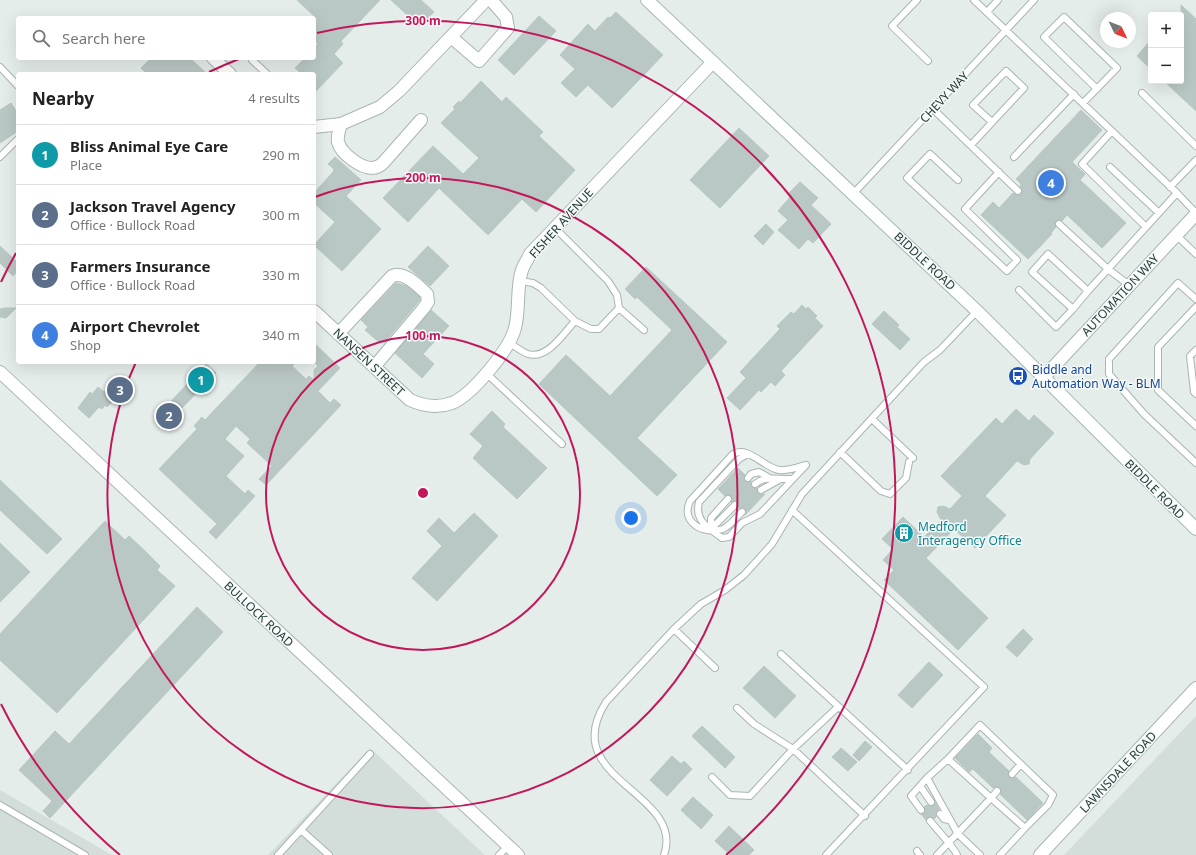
<!DOCTYPE html>
<html lang="en">
<head>
<meta charset="utf-8">
<style>
	:root { --surface:#fff; --page:#f6f6f6; --text:#222; --muted:#767676; --line:#e0e0e0; --accent:#0b8043 }
	body { margin:0; font-family:"Noto Sans",sans-serif; background:var(--page); color:var(--text) }
	.controls { position:absolute; right:12px; top:12px; display:grid; overflow:hidden; border-radius:4px; box-shadow:0 4px 16px #0002 }
	.controls button { width:36px; height:36px; display:grid; place-items:center; padding:0; border:0; border-bottom:1px solid var(--line); background:var(--surface); color:var(--text); font:20px sans-serif }
	.compass { position:absolute; left:1100px; top:12px; width:36px; height:36px; border-radius:50%; background:var(--surface); box-shadow:0 4px 16px #0002; rotate:133deg }
	.you { position:absolute; left:631px; top:518px; width:14px; height:14px; margin:-10px; border:3px solid #fff; border-radius:50%; background:#1a73e8; box-shadow:0 0 0 6px #1a73e833 }
	.badge { display:grid; place-items:center; width:26px; height:26px; border-radius:50%; background:var(--accent); color:#fff; font-size:13px; font-weight:700 }
	.pin { position:absolute; translate:-50% -50%; border:2px solid #fff; box-shadow:0 1px 4px #0006 }
	.list { margin:0; padding:0; list-style:none }
	h2 { display:flex; justify-content:space-between; align-items:center; height:52px; margin:0; padding:0 16px; font-size:17px }
	h2 small { font-size:13px; font-weight:400; color:var(--muted) }
	.list li { display:grid; grid-template-columns:26px 1fr auto; gap:12px; align-items:center; box-sizing:border-box; height:60px; padding:0 16px; border-top:1px solid var(--line) }
	.list b { display:block; font-size:15px; white-space:nowrap }
	.list p { margin:0; font-size:13px; white-space:nowrap; color:var(--muted) }
	.list em { font-size:13px; font-style:normal; color:var(--muted) }
	.icon { flex:none; width:22px; height:22px; fill:none; stroke:currentColor; stroke-width:2; stroke-linecap:round; stroke-linejoin:round }
	.map { position:relative; flex:none; width:1196px; height:855px; overflow:hidden }
	.search { position:absolute; background:var(--surface); box-shadow:0 4px 16px #0002; left:16px; top:16px; width:300px; height:44px; display:flex; align-items:center; gap:10px; box-sizing:border-box; padding:0 14px; border-radius:4px; color:var(--muted); font-size:15px }
	.panel { position:absolute; background:var(--surface); box-shadow:0 4px 16px #0002; left:16px; top:72px; width:300px; height:292px; border-radius:4px }
	.map>svg:first-child { display:block }
</style>
</head>
<body>
<div class="map">
<svg width="1196" height="855" viewBox="0 0 1196 855">
	<rect width="100%" height="100%" fill="#e5edeb"/>
	<!-- built -->
	<path fill="#d3ddda" d="M1196 715V855H1064L1196 716Z
		M370 748 485 855H268Z
		M0 790 48 818 112 855H0Z"/>
	<!-- building -->
	<path fill="#bac8c5" stroke="#b7c7c3" d="M297 0H380L341 41 343 44 334 54 343 63 314 93V74H302L295 68 305 58H314V49L318 44 314 40V16Z
		M391 0H421L434 12 419 26Z
		M1181 5 1196 19V111L1164 81H1181Z
		M616 12 663 55 612 108 588 85 576 97 561 83 575 69 560 55 588 24 595 31 608 17 610 18Z
		M539 16 556 31 514 75 498 60Z
		M1151 40V69L1137 56Z
		M151 58H190L207 74H147L141 68Z
		M481 81 502 102 506 97 543 132 539 136 575 170 536 212 522 199 488 235 439 188 408 222 383 198 433 146 463 174 479 158 441 123 455 109 453 107 459 101 460 103Z
		M11 103 18 114V131L0 143V110Z
		M1081 110 1102 130 1072 162 1085 174 1080 180 1126 223 1102 248 1067 215 1062 221H1055L1056 227 1051 233 1052 234 1028 259 981 215 993 202 999 208 1013 193 1017 195 1021 194 1022 190 1020 186 1021 184 1016 179Z
		M739 128 769 156 720 208 690 180Z
		M335 157 361 180 346 196 381 229 342 271 314 245 335 222 314 203V193L333 172 334 169 328 164Z
		M800 182 818 198 811 205 831 224 813 243 808 239 799 249 778 230 788 220 778 211 791 196 788 194Z
		M766 224 774 232 763 245 754 236Z
		M0 246 18 263V270L13 276 0 263Z
		M428 246 449 266 430 286 408 267Z
		M646 267 727 342 637 438 677 475 657 496 539 384 566 355 610 396 672 330 637 297 635 299 625 289Z
		M396 283 407 286 420 297V300L384 343 383 341 380 343 365 330 368 327 361 320Z
		M802 305 806 309 808 307 817 316 815 318 823 326 781 371 785 375 775 386 771 382 761 392 759 390 740 410 727 398 746 378 740 372 780 329 777 326 791 312 794 314Z
		M5 308H16L6 318 0 317V309Z
		M431 310 449 326 423 354 434 364 422 378 395 353Z
		M884 311 899 325 897 327 910 339 900 350 872 324Z
		M314 343 340 368 318 391 330 403 334 399 341 405 266 485 259 479 272 466 247 443 250 439 236 426 225 439 244 456 226 476 245 494 248 490 255 496 216 539 209 532 217 524 159 469 197 429 194 426 202 417 205 420 260 362H296L292 366 306 379 309 376 314 380V370L318 366 314 362Z
		M206 364 216 373 178 412 179 414 167 427 158 419 162 414 161 412Z
		M121 376 134 388 120 403 115 399 107 407 105 405 102 409 99 407 89 418 78 408 90 392 92 394 98 387 104 392 116 379 117 380Z
		M1016 409 1029 421 1034 415 1054 433 1030 459 1029 464 1024 465 1017 461 985 496 1006 515 975 548 954 529 926 558 988 618 958 650 884 580 894 570 883 560 893 549 882 539 903 517 924 537 941 520 937 512 938 507 943 506 950 509 962 496 941 476 996 418 1002 424Z
		M492 411 505 424 503 427 547 468 517 499 473 458 483 446 470 434Z
		M738 468 745 475 744 478 745 481H751V486L757 488 758 494H765L745 515V509L738 508 739 504 738 502H731V496H725L718 489Z
		M0 480 62 539 47 554 0 510Z
		M474 513 498 536 437 601 412 578 442 546 427 531 439 518 454 533Z
		M105 521 125 540 129 536 144 550 160 566 157 570 175 586 57 713 0 660V634Z
		M0 543 30 572 0 602Z
		M197 607 223 632 50 818 43 811 52 801 19 770 55 731 69 744Z
		M1023 629 1033 639 1017 657 1006 647Z
		M929 662 943 675 912 708 898 695Z
		M764 666 796 696 775 718 743 688Z
		M702 726 735 757 725 768 692 736Z
		M978 734 992 748 989 752 1009 771V777L1011 778 1016 777 1043 803 1027 820 1000 794 1001 791 1000 787 993 788 973 769 969 772 955 758Z
		M865 741 872 747 859 761 853 755Z
		M841 748 857 762 848 771 832 757Z
		M672 756 681 764 684 761 692 769 667 796 650 780Z
		M693 797 713 815 701 829 681 810Z
		M935 802 939 810 936 812V817L934 819 929 817 926 820 921 814 925 811 924 807 927 805 933 806Z
		M729 826 754 850 749 855H730L715 841Z"/>
	<g fill="none" stroke-linecap="round" stroke-linejoin="round">
		<!-- service casing -->
		<g stroke="#a8b5b3" stroke-width="8">
			<path id="service" d="M917 0 892 26 928 61
				M974 0 1177 193
				M987 12 998 0
				M252 60 267 74
				M0 67 18 86
				M1142 93 1196 146
				M1083 103 1117 68 1064 17 1044 37 1097 89
				M933 109 1018 191
				M1112 131 1082 164 1145 226
				M971 145 1024 88 1006 71 973 105 992 122
				M0 157 18 139
				M1014 157 1074 94
				M1110 167 1158 212
				M958 180 930 154 907 178 1007 271 1017 260 965 209 999 172
				M1170 187 1196 160
				M853 194 1034 0
				M1059 224 1108 269 1129 285
				M555 228 608 281 617 295 619 308 599 329H591L575 321
				M1176 235 1196 254
				M1019 290 1056 327 1073 309 1032 272 1048 254 1088 291 1177 193 1196 213
				M1196 299 1178 283 1109 359V374L1144 414 1196 463
				M1196 307 1158 347V390L1196 426
				M619 308 644 330
				M1073 309 1088 291
				M509 343C515 346 522 352 528 354 547 360 564 333 575 321L541 288 533 283 520 281
				M1196 350 1190 356 1194 392 1196 394
				M486 373 562 444
				M872 419 913 458
				M840 452 881 491 890 494 906 478 909 462
				M748 454 739 459 699 502C694 521 709 528 722 538L729 537 742 523 760 514 806 465
				M748 478 751 474 759 472 768 477
				M755 484C766 475 779 480 792 479
				M761 490 779 480
				M792 510 984 687 826 855
				M742 512C736 517 730 526 723 529 704 535 680 523 690 501L733 454C748 445 764 468 779 470 788 471 796 468 805 465
				M711 529V518L728 499
				M711 529 735 505
				M674 629 715 668
				M781 654 908 770
				M737 708 754 724 793 749 865 816
				M948 759 980 725 1053 795 1048 805 1025 828
				M1012 774 1021 764
				M712 777 730 795 750 796 793 749 838 707
				M920 786 931 802
				M0 805 85 855
				M921 810 911 796 927 778
				M940 814 944 819 949 820
				M930 821C935 827 956 850 957 855
				M301 830 329 855
				M917 851 920 855
				M278 855 370 754
				M499 855 508 846
				M664 855C686 792 556 780 606 702L674 629 701 604 725 590 744 575 772 544 802 494 924 362 940 350 977 311
				M937 855 991 798 1025 828 1000 855
				M980 855 958 834 927 778 948 759 991 798 997 791"/>
		</g>
		<!-- minor casing -->
		<g stroke="#a8b5b3" stroke-width="14">
			<path id="minor" d="M451 37 479 61 508 28 506 17 491 0
				M213 58 230 74
				M341 124C339 130 337 136 338 142 341 154 361 168 372 168 377 168 380 166 383 163L421 120
				M314 127 341 124 380 107 399 91 486 0
				M314 311 410 400C423 406 438 408 452 403 472 395 510 349 515 328 520 309 516 288 522 270 524 264 528 259 530 254L713 62
				M338 334 392 276C405 271 418 286 427 294L428 302 423 309 374 367
				M1044 377 1196 214"/>
		</g>
		<!-- tertiary casing -->
		<g stroke="#a8b5b3" stroke-width="14">
			<path id="tertiary" d="M0 372 518 855
				M1040 855 1196 688"/>
		</g>
		<!-- secondary casing -->
		<g stroke="#a4b8b5" stroke-width="14">
			<path id="secondary" d="M647 0 977 311 1196 529"/>
		</g>
		<!-- service -->
		<use href="#service" stroke="#fff" stroke-width="6"/>
		<!-- minor -->
		<use href="#minor" stroke="#fff" stroke-width="12"/>
		<!-- tertiary -->
		<use href="#tertiary" stroke="#fff" stroke-width="12"/>
		<!-- secondary -->
		<use href="#secondary" stroke="#fff" stroke-width="12"/>
	</g>
	<!-- distance rings -->
	<g fill="none" stroke="#c2185b" stroke-width="2">
		<circle cx="423" cy="493" r="157"/>
		<path d="M315 197A315 315 0 1 1 136 362"/>
		<path d="M120 855A472 472 0 0 1 1 704M1 282A472 472 0 0 1 16 253M209 72A472 472 0 0 1 239 59M317 33A472 472 0 0 1 726 855"/>
	</g>
	<!-- icons -->
	<defs>
		<g id="bus-disc" transform="scale(1)"><circle r="9.5" fill="#1a4fb4" stroke="#f5faf8"/><path d="M-5-6H5V4H4V6H2V4H-2V6H-4V4H-5ZM-3.5-4V0h7V-4ZM-3.5 1.2v1.5H-2V1.2ZM2 1.2v1.5H3.5V1.2Z" fill="#fff"/></g>
		<g id="building-disc" transform="scale(1)"><circle r="9.5" fill="#0f9aa8" stroke="#f5faf8"/><path d="M-4-6H4V6H1V3H-1V6H-4ZM-2.5-4.3h1.7v1.8h-1.7ZM.8-4.3h1.7v1.8H.8ZM-2.5-1h1.7V.8h-1.7ZM.8-1h1.7V.8H.8Z" fill="#fff"/></g>
	</defs>
	<g fill-rule="evenodd">
		<use href="#bus-disc" x="1018" y="376"/>
		<use href="#building-disc" x="904" y="533"/>
	</g>
	<g text-anchor="middle" dominant-baseline="central" stroke-width="3" stroke-linejoin="round" paint-order="stroke">
		<!-- street labels -->
		<g font-size="12" fill="#253e3c" stroke="#f5faf8">
			<text transform="translate(944 97) rotate(-47)">CHEVY WAY</text>
			<text transform="translate(561 223) rotate(-48)">FISHER AVENUE</text>
			<text transform="translate(925 261) rotate(43)">BIDDLE ROAD</text>
			<text transform="translate(1120 295) rotate(-47)">AUTOMATION WAY</text>
			<text transform="translate(369 362) rotate(43)">NANSEN STREET</text>
			<text transform="translate(1155 489) rotate(45)">BIDDLE ROAD</text>
			<text transform="translate(259 614) rotate(43)">BULLOCK ROAD</text>
			<text transform="translate(1118 772) rotate(-47)">LAWNSDALE ROAD</text>
		</g>
		<!-- transit labels -->
		<g font-size="12" fill="#164399" stroke="#f5faf8" text-anchor="start">
			<text x="1032" y="369">Biddle and<tspan x="1032" dy="14">Automation Way - BLM</tspan></text>
		</g>
		<!-- culture labels -->
		<g font-size="12" fill="#0d838f" stroke="#f5faf8" text-anchor="start">
			<text x="918" y="526">Medford<tspan x="918" dy="14">Interagency Office</tspan></text>
		</g>
	</g>
	<circle cx="423" cy="493" r="6" fill="#c2185b" stroke="#f5faf8" stroke-width="2"/>
	<g font-size="12" text-anchor="middle" font-weight="bold" fill="#c2185b" stroke="#f5faf8" stroke-width="3" stroke-linejoin="round" paint-order="stroke">
		<text x="423" y="25">300 m</text>
		<text x="423" y="182">200 m</text>
		<text x="423" y="340">100 m</text>
	</g>
</svg>
<div class="controls">
<button>+</button>
<button>−</button>
</div>
<svg class="compass" viewBox="-18 -18 36 36"><path d="M0-13l5 13h-10z" fill="#e53935"/><path d="M0 13l5-13h-10z" fill="#767676"/></svg>
<div class="you"></div>
<div class="pin badge" style="left:201px;top:380px;background:#0f9aa8">1</div>
<div class="pin badge" style="left:169px;top:416px;background:#5c6f8a">2</div>
<div class="pin badge" style="left:120px;top:390px;background:#5c6f8a">3</div>
<div class="pin badge" style="left:1051px;top:183px;background:#3f7fe0">4</div>
<div class="search"><svg class="icon" aria-label="search" viewBox="0 0 24 24"><circle cx="10" cy="10" r="6"/><path d="M15 15l6 6"/></svg>Search here</div>
<section class="panel">
<h2>Nearby<small>4 results</small></h2>
<ul class="list">
<li><span class="badge" style="background:#0f9aa8">1</span><div><b>Bliss Animal Eye Care</b><p>Place</p></div><em>290 m</em></li>
<li><span class="badge" style="background:#5c6f8a">2</span><div><b>Jackson Travel Agency</b><p>Office · Bullock Road</p></div><em>300 m</em></li>
<li><span class="badge" style="background:#5c6f8a">3</span><div><b>Farmers Insurance</b><p>Office · Bullock Road</p></div><em>330 m</em></li>
<li><span class="badge" style="background:#3f7fe0">4</span><div><b>Airport Chevrolet</b><p>Shop</p></div><em>340 m</em></li>
</ul>
</section>
</div>
</body>
</html>
